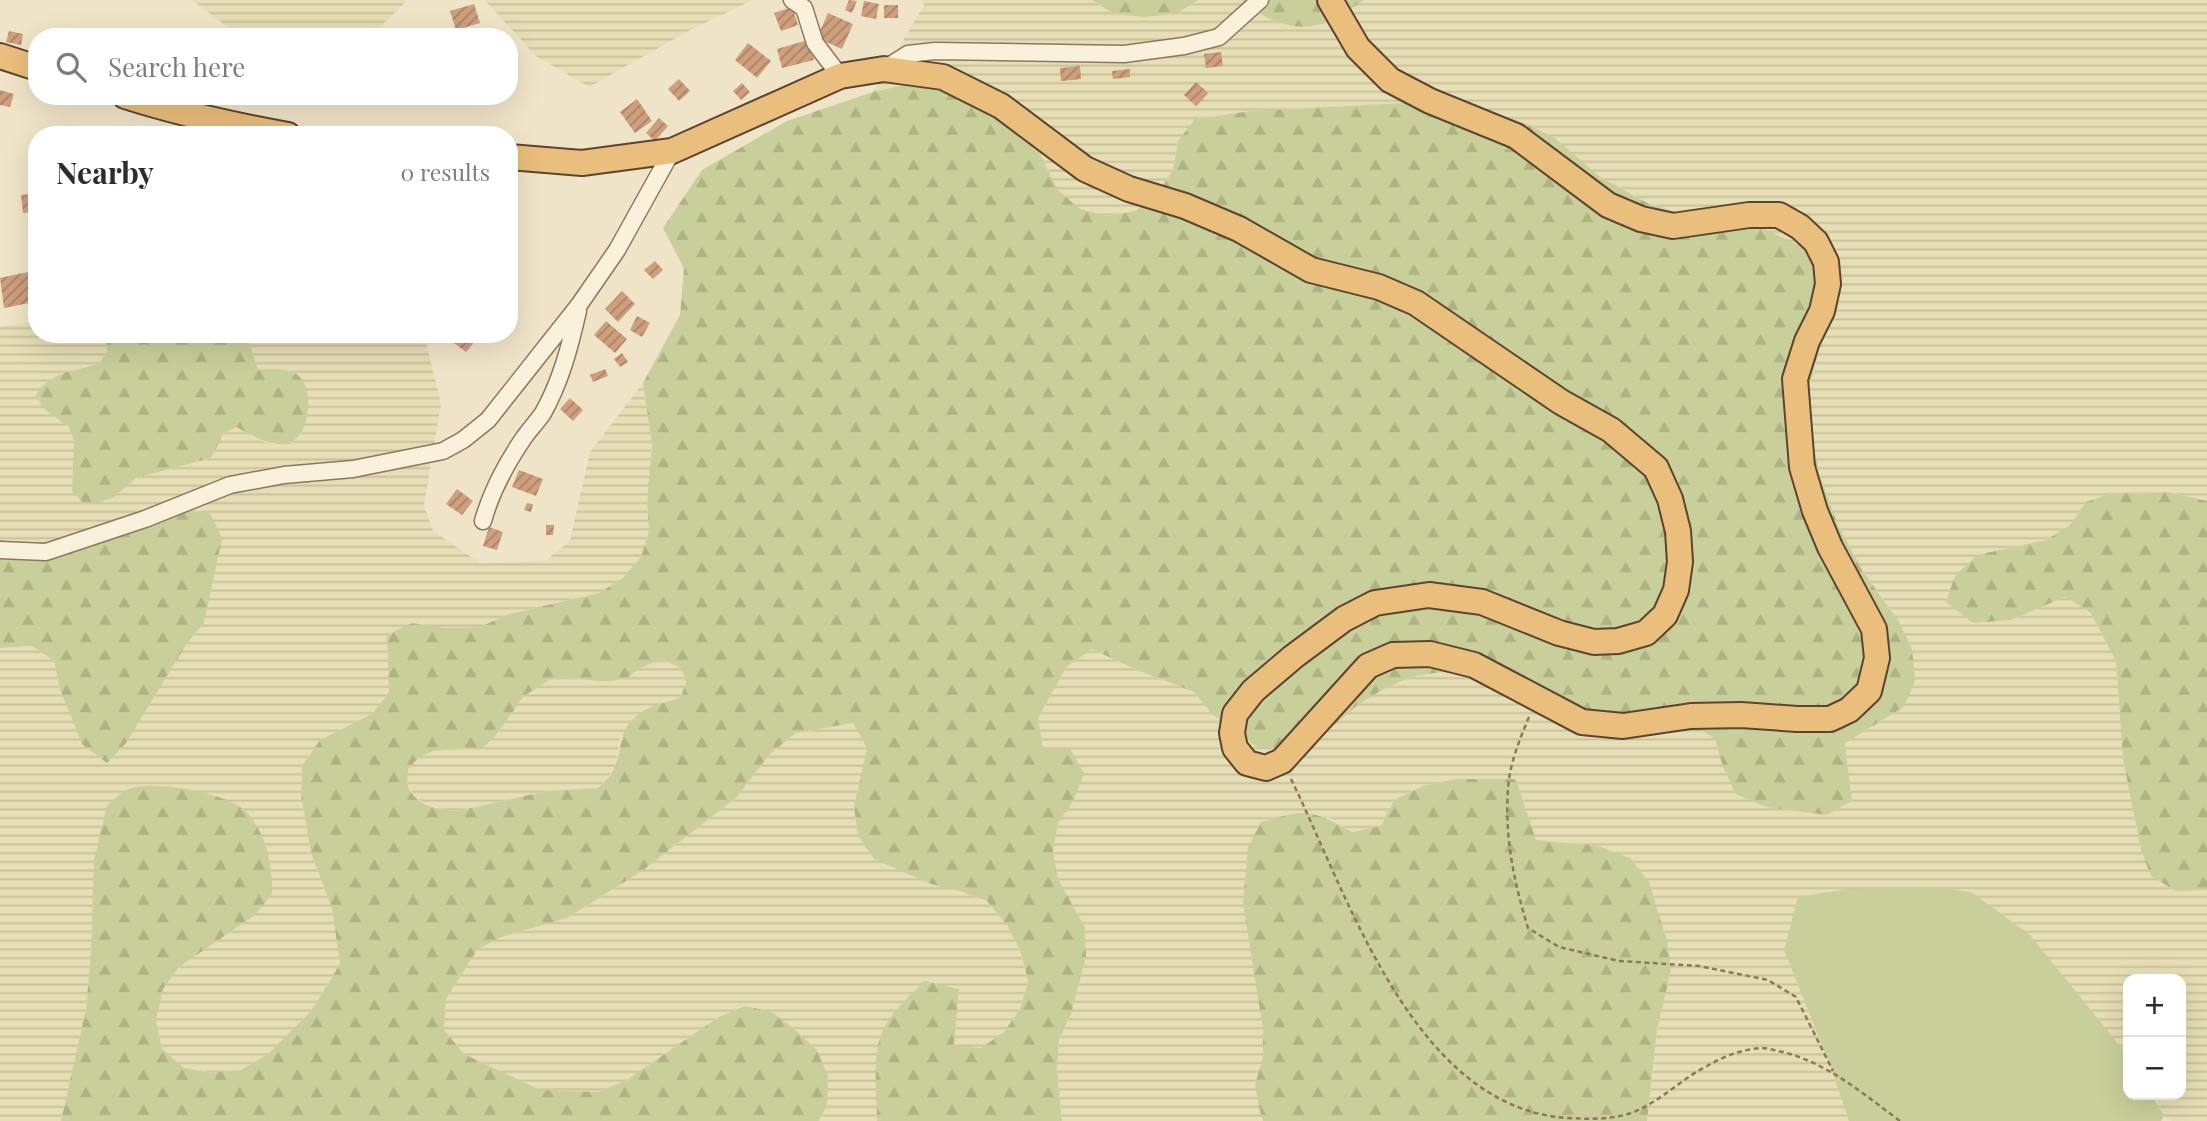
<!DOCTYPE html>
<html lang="en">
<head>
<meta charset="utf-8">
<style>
	:root { --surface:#fff; --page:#f7f7f7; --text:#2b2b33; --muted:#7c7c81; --line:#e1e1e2 }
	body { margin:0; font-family:"Playfair Display",serif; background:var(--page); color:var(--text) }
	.controls { position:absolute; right:21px; bottom:21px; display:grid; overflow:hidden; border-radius:14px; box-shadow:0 7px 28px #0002 }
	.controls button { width:63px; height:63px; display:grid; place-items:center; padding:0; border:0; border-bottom:2px solid var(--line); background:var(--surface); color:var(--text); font:35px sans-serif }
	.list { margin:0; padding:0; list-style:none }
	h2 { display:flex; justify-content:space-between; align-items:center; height:91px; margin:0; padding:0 28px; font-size:30px }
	h2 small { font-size:23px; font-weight:400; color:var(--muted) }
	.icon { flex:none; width:38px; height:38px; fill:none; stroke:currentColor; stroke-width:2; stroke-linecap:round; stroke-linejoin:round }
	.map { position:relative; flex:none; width:2207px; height:1121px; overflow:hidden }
	.search { position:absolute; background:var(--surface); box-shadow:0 7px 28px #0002; left:28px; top:28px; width:490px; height:77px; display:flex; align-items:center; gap:18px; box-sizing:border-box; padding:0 24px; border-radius:28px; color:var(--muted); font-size:26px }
	.panel { position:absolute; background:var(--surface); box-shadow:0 7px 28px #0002; left:28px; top:126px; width:490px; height:217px; border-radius:28px }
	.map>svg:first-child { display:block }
</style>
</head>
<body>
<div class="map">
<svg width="2207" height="1121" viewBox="0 0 2207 1121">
	<defs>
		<pattern id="farmland-rules" width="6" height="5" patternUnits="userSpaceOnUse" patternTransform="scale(1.75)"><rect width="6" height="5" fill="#e6deb5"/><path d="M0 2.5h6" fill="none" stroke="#c6bf9b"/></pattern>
		<pattern id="forest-firs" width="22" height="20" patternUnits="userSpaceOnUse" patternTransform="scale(1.75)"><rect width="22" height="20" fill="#c9cf9b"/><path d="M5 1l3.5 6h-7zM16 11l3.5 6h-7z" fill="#aeb285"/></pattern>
		<pattern id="building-hatch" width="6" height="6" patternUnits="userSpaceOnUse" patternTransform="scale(1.75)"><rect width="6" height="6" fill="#cf9f7d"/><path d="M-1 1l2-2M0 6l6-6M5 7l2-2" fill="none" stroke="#a98266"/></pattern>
	</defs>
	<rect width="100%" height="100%" fill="#f0e4c8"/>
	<!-- farmland -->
	<path fill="url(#farmland-rules)" d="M192 0H407L373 34 357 37H287L229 28Z
		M485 0H753L692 29 589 87 536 56Z
		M921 0H1092L1114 14 1178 13 1198 0H1241L1257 14 1325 23 1365 0H2207V501L2167 492 2112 493 2086 502 2070 525 2046 540 1977 555 2011 620 2065 597 2090 612 2116 661 2123 759 2141 850 2152 876 2176 891 2207 890V1121H2172L2164 1116 2151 1095H2181V979H2128V1058L2120 1046 1784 950 1831 1068 1849 1121H1647L1657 1030 1671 971 1629 858 1598 846 1536 840 1516 779H1456L1423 786 1394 800 1381 826 1353 832 1327 817 1263 1029V1057L1255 1084 1260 1112 1263 1121H1062L1057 1068 1059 1040 1071 1014 1086 957 1085 929 1058 879 1053 851 1058 823 1074 800 1043 748 1038 718 1067 666 1092 648 1137 670 1194 692 1212 714 1358 705 1382 690 1411 677 1441 672 1469 676 1485 686 1569 723H1690L1715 739 1723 767 1852 801 1845 743 1904 707 1898 620 1864 573 1838 525 1818 470 1809 414 1810 385 1824 329 1703 219 1649 204 1599 176 1555 138 1527 124 1439 101 1251 111 1196 119 1178 141 1173 170 1157 195 1135 211 1107 216 1080 209 1058 190 1020 114 944 76 873 92 924 5Z
		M37 321V334H106L107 352 99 363 85 369 44 409 69 427 74 441 72 490 98 502 113 498 136 478 211 458 224 433 236 426 262 441 276 445 291 444 302 433 289 370 258 369 246 334H424L441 404 424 505 433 531 480 563 545 561 570 541 590 452 643 383 652 444 647 502 649 531 641 557 623 578 599 593 509 614 480 627 446 628 412 623 389 692 372 714 320 740 302 766 301 795 311 853 332 908 340 964 311 1011 268 1054 241 1070 212 1073 184 1068 162 1049 156 1020 163 989 179 967 255 915 91 952 86 1009 61 1121H0V648L32 646 54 661 60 689 187 643 204 623 100 541 10 543 0 539V327Z
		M668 662 681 668 686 682 681 697 663 705 647 708 620 739 615 769 598 788 547 791 457 811 443 810 428 805 415 797 408 785V768L419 757 433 751 451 748 464 749 494 738 524 696 551 679 565 677 596 681 628 677 639 669 652 663Z
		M853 723 867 748 854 806 858 836 874 859 987 901 1007 924 1021 953 1028 981 1020 1009 1004 1032 981 1048 954 1046 958 989 924 982 904 1002 877 1054V1121H819L827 1105 719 1017 625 1081 598 1092 540 1090 464 1054 444 1030 446 999 477 950 501 937 567 918 642 871 736 798 770 754 797 733Z"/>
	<!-- green -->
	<path fill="#c9cf9b" d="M1940 888 1971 892 2030 935 2120 1046 2128 1058V1095H2151L2164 1116 2161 1121H1849L1831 1068 1784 950 1798 897 1848 889Z"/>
	<!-- forest -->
	<path fill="url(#forest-firs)" fill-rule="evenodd" d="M1092 0H1198L1178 13 1146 17 1114 14Z
		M1241 0H1365C1352 7 1340 17 1327 22 1297 35 1263 19 1241 0Z
		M944 76 1020 114 1058 190 1080 209 1107 216 1135 211 1157 195 1173 170 1178 141 1195 119 1251 111 1439 101 1472 105 1527 124 1555 138 1599 176 1649 204 1703 219 1762 228 1805 248 1819 272 1824 329 1810 385 1809 414 1818 470 1838 525 1864 573 1898 620 1912 649 1915 680 1904 707 1845 743 1852 801 1826 815 1766 807 1736 794 1723 767 1715 739 1690 723H1569L1485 686 1469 676 1441 672 1411 677 1382 690 1358 705 1316 740 1288 750 1257 747 1212 714 1194 692 1137 670 1092 649 1067 666 1038 718 1043 748 1070 749 1084 773 1074 800 1058 823 1053 851 1058 879 1085 928 1086 957 1071 1014 1059 1040 1057 1068 1062 1121H877C877 1092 871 1055 884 1028 893 1010 911 995 924 981L959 989 954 1045 981 1048 1004 1032 1020 1009 1028 981 1021 953 1007 925 987 901 960 891 931 884 874 859 858 836 854 806 867 748 853 723 796 733 770 754 736 798 642 871 567 918 501 937 477 950 446 999 444 1030 464 1054 540 1090 598 1092 625 1081 719 1017 745 1006 772 1012 793 1028 816 1049 828 1075 827 1105 819 1121H61L86 1009 91 952 94 861 107 805C113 801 121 792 129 789 153 779 223 793 244 809 248 812 251 818 254 822 269 845 272 867 272 894L255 915 179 967 163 989 156 1020 162 1049 184 1068 212 1073 241 1070 268 1054 311 1011 340 964 332 908 311 853 301 795 302 766 320 740 372 714 389 692 387 635 412 623 446 628 480 627 509 614 599 593 623 578 641 557 649 531 647 502 652 444 643 383 680 315 684 268 663 228 702 170 787 121 873 92ZM668 662 681 668 686 682 681 697C672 701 652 705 645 710 616 729 625 740 615 766 613 774 604 782 598 788L547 791 457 811C440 810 415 806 408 786 407 781 408 774 408 769L419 757 433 751 483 747 494 738 524 696 551 679 565 677 596 681H613L628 677 639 669 652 663Z
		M106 334H246L258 369C267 370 278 368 286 370 314 375 311 412 302 431 300 436 294 440 291 444 267 446 256 437 236 427L224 433 211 458 136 478 113 498 98 502H82L72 491 74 441 69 427 44 409 36 395C51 370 74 373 99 363L107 352Z
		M2167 492 2207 501V890L2176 891 2151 876 2141 850 2123 759 2116 661 2090 612 2065 597 2011 620 1973 623 1946 602 1955 576 1977 555 2046 540 2070 525 2086 502 2112 493Z
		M181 510 209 512 222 538 204 623 187 643 126 743 107 763 82 744 60 689 54 661 32 646 0 648V539L10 543 100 541Z
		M1456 779H1516L1536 840 1598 846 1630 858 1649 882 1667 941 1671 971 1657 1030 1647 1121H1263L1260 1112 1255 1084 1263 1057V1029L1243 903 1248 848 1261 822C1306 809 1311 809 1353 832L1381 826 1394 800 1423 786Z"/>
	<!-- building -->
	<path fill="url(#building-hatch)" d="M849 0 857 1 852 13 845 10Z
		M864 1 879 4 876 19 861 16Z
		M474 4 480 23 456 30 450 11Z
		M884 5H898V18H884Z
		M792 7 798 25 781 31 774 13Z
		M828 13 853 24 842 49 817 38Z
		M9 31 23 34 21 45 6 42Z
		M808 40 814 60 782 68 777 49Z
		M748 43 771 61 757 78 735 60Z
		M1221 52 1223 66 1206 68 1204 54Z
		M1080 66 1081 79 1061 81 1060 68Z
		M1130 69V77L1113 79 1112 71Z
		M679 79 690 91 679 101 668 89Z
		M1196 82 1208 93 1196 106 1184 95Z
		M742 83 750 92 741 100 733 91Z
		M0 90 14 94 10 107 0 105Z
		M637 99 652 121 635 133 620 112Z
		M659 118 668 126 655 141 646 133Z
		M37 193V212L23 213 21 195Z
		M655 261 663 270 653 279 644 270Z
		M28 272 34 302 4 308 0 278Z
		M622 291 635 304 618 322 605 309Z
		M637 316 650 323 642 337 630 330Z
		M606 321 627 339 615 353 594 335Z
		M455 334H468L476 340 466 352 450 340Z
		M622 353 628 362 620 367 614 359Z
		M605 369 608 376 593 382 590 375Z
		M570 398 583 410 573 421 560 409Z
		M519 470 543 479 536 496 512 487Z
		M457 489 473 501 462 515 446 504Z
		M527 503 533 504 531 512 524 510Z
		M546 525H554L553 535H546Z
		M489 527 503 532 497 550 483 546Z"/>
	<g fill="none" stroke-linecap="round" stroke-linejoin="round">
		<!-- minor casing -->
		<g stroke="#8d765c" stroke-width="19">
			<path id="minor" d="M792 0 804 8 815 43 840 76
				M884 69 908 54 935 51 1124 54 1184 46 1219 37 1260 0
				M483 521C491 492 506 464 523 439 529 430 537 422 543 413 561 381 570 346 578 311
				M0 550 46 552 145 519 230 485 284 475 353 469 443 451 463 440 488 420 579 305 617 250 672 151"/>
		</g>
		<!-- trunk casing -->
		<g stroke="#5b4430" stroke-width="28">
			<path id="trunk" d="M0 56 37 68
				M125 96C178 113 233 125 288 135
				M509 157 582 163 672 151 840 76 884 69 943 77 1001 106 1085 169 1129 189 1185 206 1239 229 1311 270 1379 287 1416 303 1561 402 1611 430 1656 468 1670 499 1678 531 1680 562 1676 590 1665 615 1646 633 1618 641 1594 642 1559 633 1482 602 1429 595 1375 603 1344 619 1293 657 1253 691 1235 714 1232 733 1235 748 1247 763 1266 768 1282 761 1368 666 1393 655 1430 654 1474 665 1582 722 1623 726 1691 716 1741 715 1797 719H1830L1849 710 1869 691 1877 658 1874 629 1830 547 1815 511 1802 467 1795 379 1807 341 1822 311 1828 284 1826 262 1816 242 1800 227 1779 215H1749L1673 226 1641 219 1608 205 1516 136 1430 101 1390 80 1358 48 1330 0"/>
		</g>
		<!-- path -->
		<path stroke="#8d765c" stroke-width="2.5" stroke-dasharray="5 3.5" stroke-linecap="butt" d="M1529 717C1521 736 1512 758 1509 779 1503 830 1513 879 1528 928L1559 947 1619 961 1699 966 1768 980 1796 997 1833 1071
			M1291 779C1348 895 1414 1109 1568 1118 1589 1119 1611 1120 1631 1113 1659 1103 1681 1079 1707 1066 1724 1056 1743 1049 1762 1048 1769 1048 1776 1051 1783 1052 1829 1064 1862 1093 1900 1121"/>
		<!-- minor -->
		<use href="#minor" stroke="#faf1dc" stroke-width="16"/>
		<!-- trunk -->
		<use href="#trunk" stroke="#eabe7c" stroke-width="24"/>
	</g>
</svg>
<div class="controls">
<button>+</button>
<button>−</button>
</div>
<div class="search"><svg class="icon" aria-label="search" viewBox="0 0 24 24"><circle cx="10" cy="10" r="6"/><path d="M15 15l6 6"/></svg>Search here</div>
<section class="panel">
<h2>Nearby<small>0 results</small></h2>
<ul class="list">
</ul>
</section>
</div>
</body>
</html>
